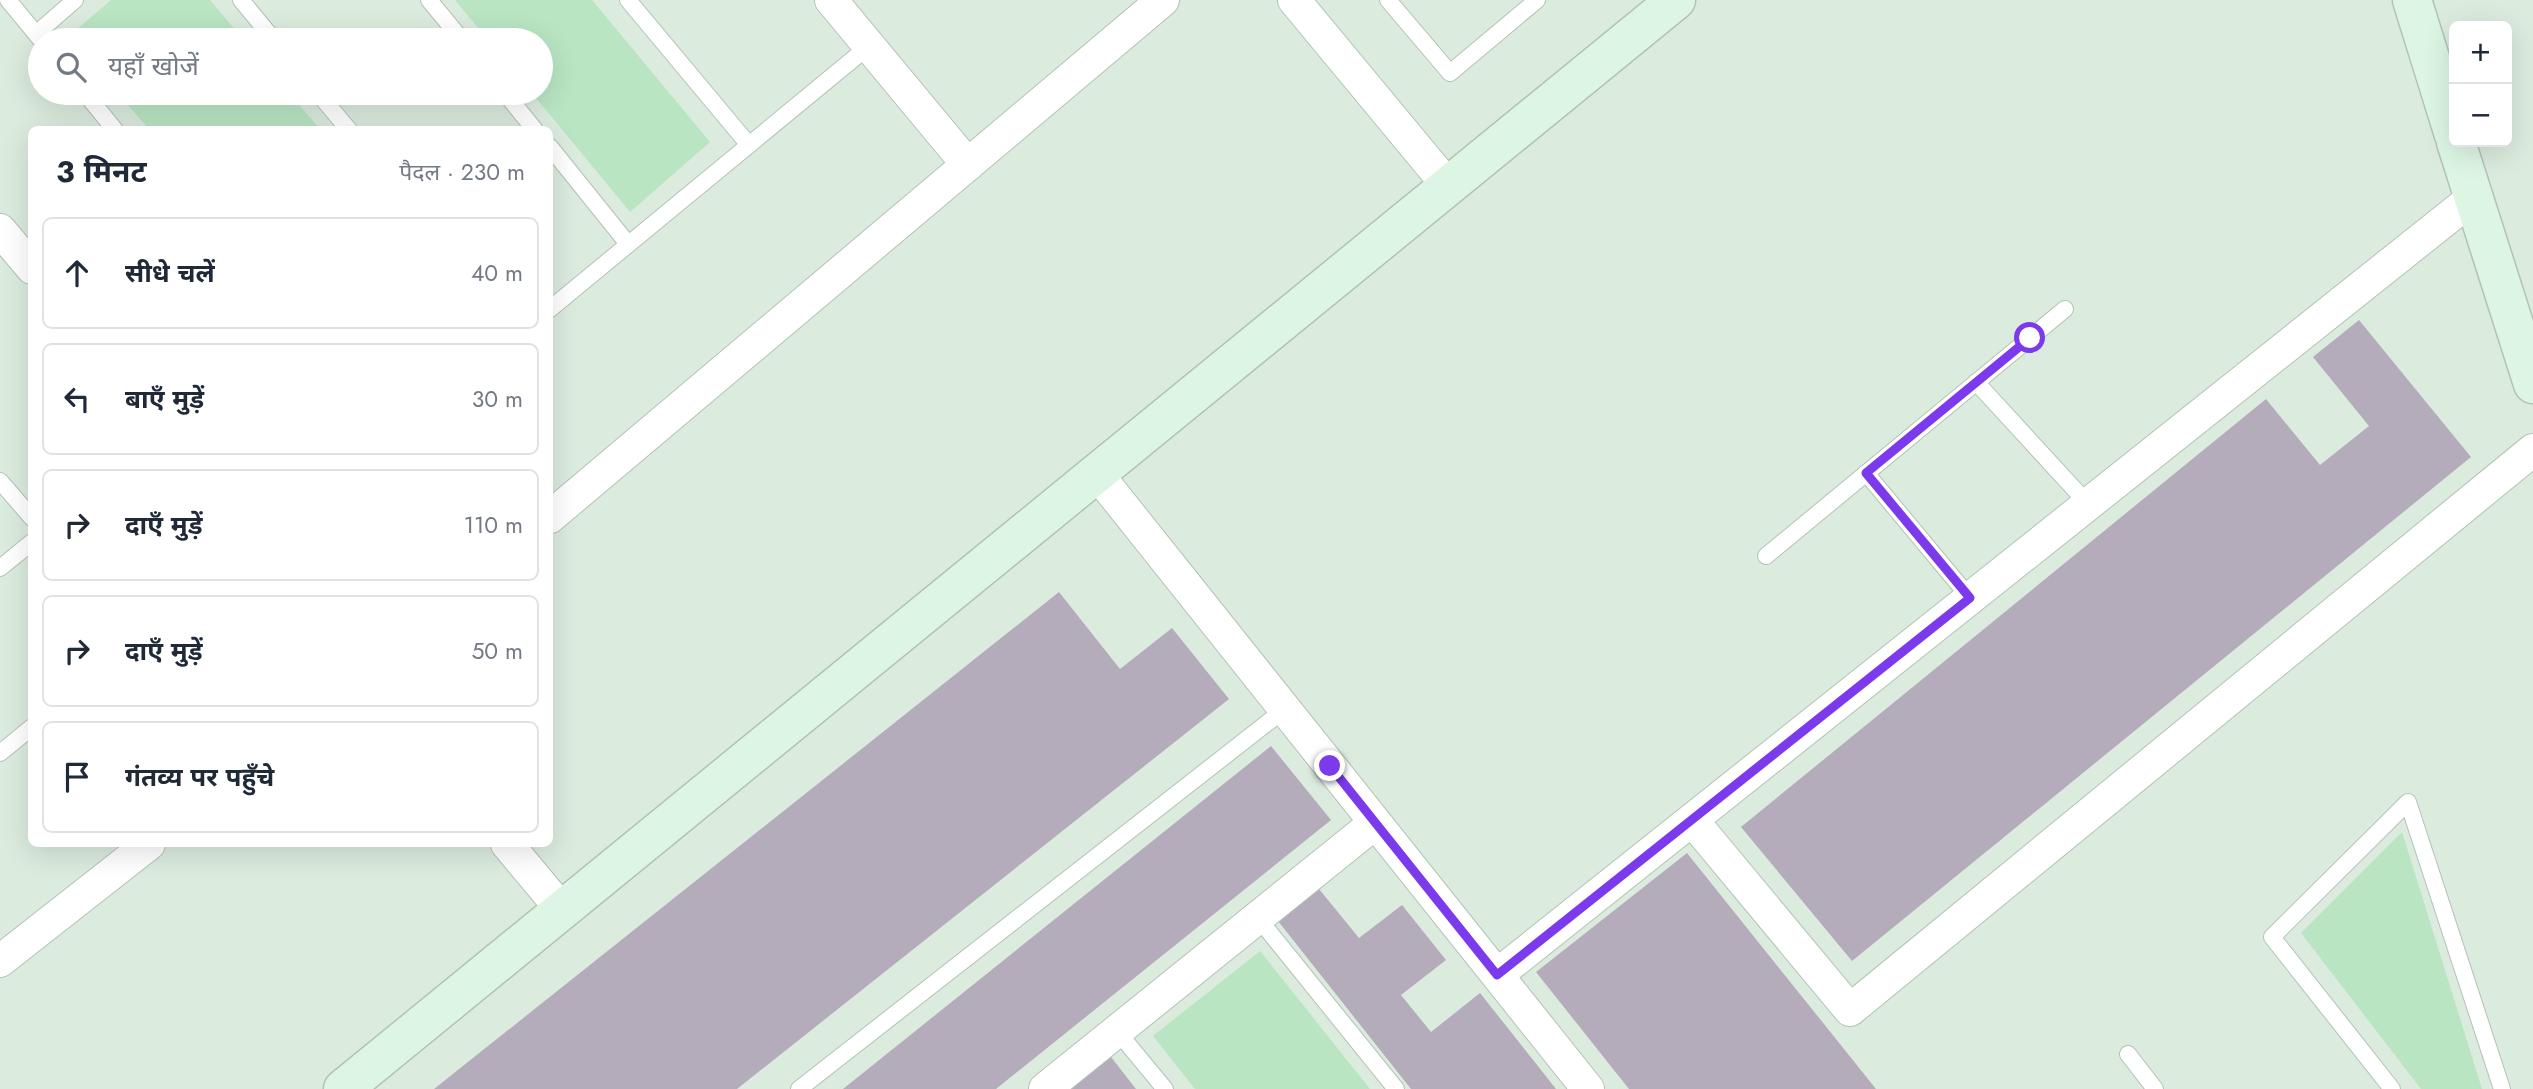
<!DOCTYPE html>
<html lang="hi">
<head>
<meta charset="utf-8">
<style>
	:root { --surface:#fff; --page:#f2f2f3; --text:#1f2937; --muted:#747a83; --line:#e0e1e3 }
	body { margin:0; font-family:Jost,"Noto Sans Devanagari",sans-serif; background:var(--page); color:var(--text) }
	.controls { position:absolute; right:21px; top:21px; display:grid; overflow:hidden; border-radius:10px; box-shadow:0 7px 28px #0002 }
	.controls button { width:63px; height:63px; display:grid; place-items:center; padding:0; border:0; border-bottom:2px solid var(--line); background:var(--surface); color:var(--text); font:35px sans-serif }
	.stop { position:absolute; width:21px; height:21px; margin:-16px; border:5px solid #7c3aed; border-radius:50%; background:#fff }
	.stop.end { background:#7c3aed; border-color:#fff; box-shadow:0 2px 7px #0008 }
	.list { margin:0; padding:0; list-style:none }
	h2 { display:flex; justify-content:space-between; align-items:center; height:91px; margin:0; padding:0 28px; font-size:30px }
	h2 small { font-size:23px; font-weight:400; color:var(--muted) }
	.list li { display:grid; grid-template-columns:46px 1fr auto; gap:21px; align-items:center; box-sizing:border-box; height:112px; margin:0 14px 14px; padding:0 14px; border:2px solid var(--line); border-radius:10px }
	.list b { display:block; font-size:26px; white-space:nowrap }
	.list em { font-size:23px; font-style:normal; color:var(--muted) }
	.icon { flex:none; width:38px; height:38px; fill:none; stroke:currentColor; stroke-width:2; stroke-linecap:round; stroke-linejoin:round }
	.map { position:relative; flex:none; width:2533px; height:1089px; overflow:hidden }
	.search { position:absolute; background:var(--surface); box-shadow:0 7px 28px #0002; left:28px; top:28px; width:525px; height:77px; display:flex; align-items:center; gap:18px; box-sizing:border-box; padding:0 24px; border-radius:38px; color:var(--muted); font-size:26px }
	.panel { position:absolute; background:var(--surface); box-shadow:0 7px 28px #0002; left:28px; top:126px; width:525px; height:721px; border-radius:10px }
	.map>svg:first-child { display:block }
</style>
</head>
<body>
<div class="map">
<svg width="2533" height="1089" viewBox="0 0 2533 1089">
	<rect width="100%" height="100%" fill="#dbebde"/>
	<!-- green -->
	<path fill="#b9e5c3" d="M111 0H210L244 40H73L69 36Z
		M455 0H592L710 142 630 212 532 93H541V40H488Z
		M117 93H289L320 129H149Z
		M2402 832 2482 1089H2421L2301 933Z
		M1260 951 1370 1089H1195L1153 1036Z"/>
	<!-- building -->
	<path fill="#b4acbb" d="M2359 320 2471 457 1852 961 1741 827 2266 399 2320 465 2369 426 2313 357Z
		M1059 592 1120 669 1172 628 1229 699 737 1089H434Z
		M1271 746 1331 820 996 1089H843Z
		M1687 853 1876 1089H1629L1536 972Z
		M1319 889 1359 938 1402 905 1446 960 1401 995 1431 1032 1480 993 1556 1089H1411L1278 921Z
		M1111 1057 1136 1089H1071Z"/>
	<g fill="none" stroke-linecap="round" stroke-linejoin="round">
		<!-- lane casing -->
		<g stroke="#b3c2b6" stroke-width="18">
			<path id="lane" d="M8 0 41 40
				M241 0 274 40
				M429 0 462 40
				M628 0 749 145
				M1388 0 1450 73 1537 0
				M36 34 75 0
				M85 93 115 130
				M318 93 349 130
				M505 93 535 130
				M550 147 628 244
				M550 309 869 46
				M1976 382 2088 504
				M1866 473 1970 598
				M0 481 32 518
				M1766 556 2065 309
				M0 568 32 542
				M0 753 32 727
				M1258 918 1396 1089
				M1117 1031 1165 1089
				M2128 1054 2155 1089
				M799 1089 1285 709
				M2392 1089 2272 937 2408 802 2502 1089"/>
		</g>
		<!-- street casing -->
		<g stroke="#b3c2b6" stroke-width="34">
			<path id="street" d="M831 0 968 165
				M1294 0 1449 187
				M0 230 32 268
				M1098 475 1588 1089
				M550 517 1163 0
				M1692 820 1850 1010 2533 450
				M507 844 563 911
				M0 961 149 844
				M1497 975 2474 197
				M1045 1089 1375 823"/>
		</g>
		<!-- secondary casing -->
		<g stroke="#b3c2b6" stroke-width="41">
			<path id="secondary" d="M2412 0 2454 135
				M2456 142 2533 384
				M343 1089 1676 0"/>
		</g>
		<!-- lane -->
		<use href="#lane" stroke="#fff" stroke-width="16"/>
		<!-- street -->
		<use href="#street" stroke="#fff" stroke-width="32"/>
		<!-- secondary -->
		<use href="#secondary" stroke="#ddf6e4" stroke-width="38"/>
	</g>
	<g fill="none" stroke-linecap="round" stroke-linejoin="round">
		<!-- route -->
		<path stroke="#7c3aed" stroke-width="9" d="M1330 766 1497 975 1970 598 1866 473 2030 338"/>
	</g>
</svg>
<div class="controls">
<button>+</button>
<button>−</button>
</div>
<div class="stop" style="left:2030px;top:338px"></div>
<div class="stop end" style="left:1330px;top:766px"></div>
<div class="search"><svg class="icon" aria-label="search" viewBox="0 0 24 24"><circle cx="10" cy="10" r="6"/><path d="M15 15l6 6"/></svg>यहाँ खोजें</div>
<section class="panel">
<h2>3 मिनट<small>पैदल · 230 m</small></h2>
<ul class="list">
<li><svg class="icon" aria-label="ahead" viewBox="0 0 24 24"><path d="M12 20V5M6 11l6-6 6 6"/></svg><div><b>सीधे चलें</b></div><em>40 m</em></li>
<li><svg class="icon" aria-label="left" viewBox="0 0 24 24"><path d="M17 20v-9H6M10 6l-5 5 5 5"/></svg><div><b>बाएँ मुड़ें</b></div><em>30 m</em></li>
<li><svg class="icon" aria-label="right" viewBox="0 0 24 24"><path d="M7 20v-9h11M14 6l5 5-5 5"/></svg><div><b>दाएँ मुड़ें</b></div><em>110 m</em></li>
<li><svg class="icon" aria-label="right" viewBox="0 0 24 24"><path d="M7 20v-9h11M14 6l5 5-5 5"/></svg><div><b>दाएँ मुड़ें</b></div><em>50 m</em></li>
<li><svg class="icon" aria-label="arrive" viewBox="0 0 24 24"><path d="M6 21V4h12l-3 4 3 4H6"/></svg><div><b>गंतव्य पर पहुँचे</b></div></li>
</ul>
</section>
</div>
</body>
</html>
